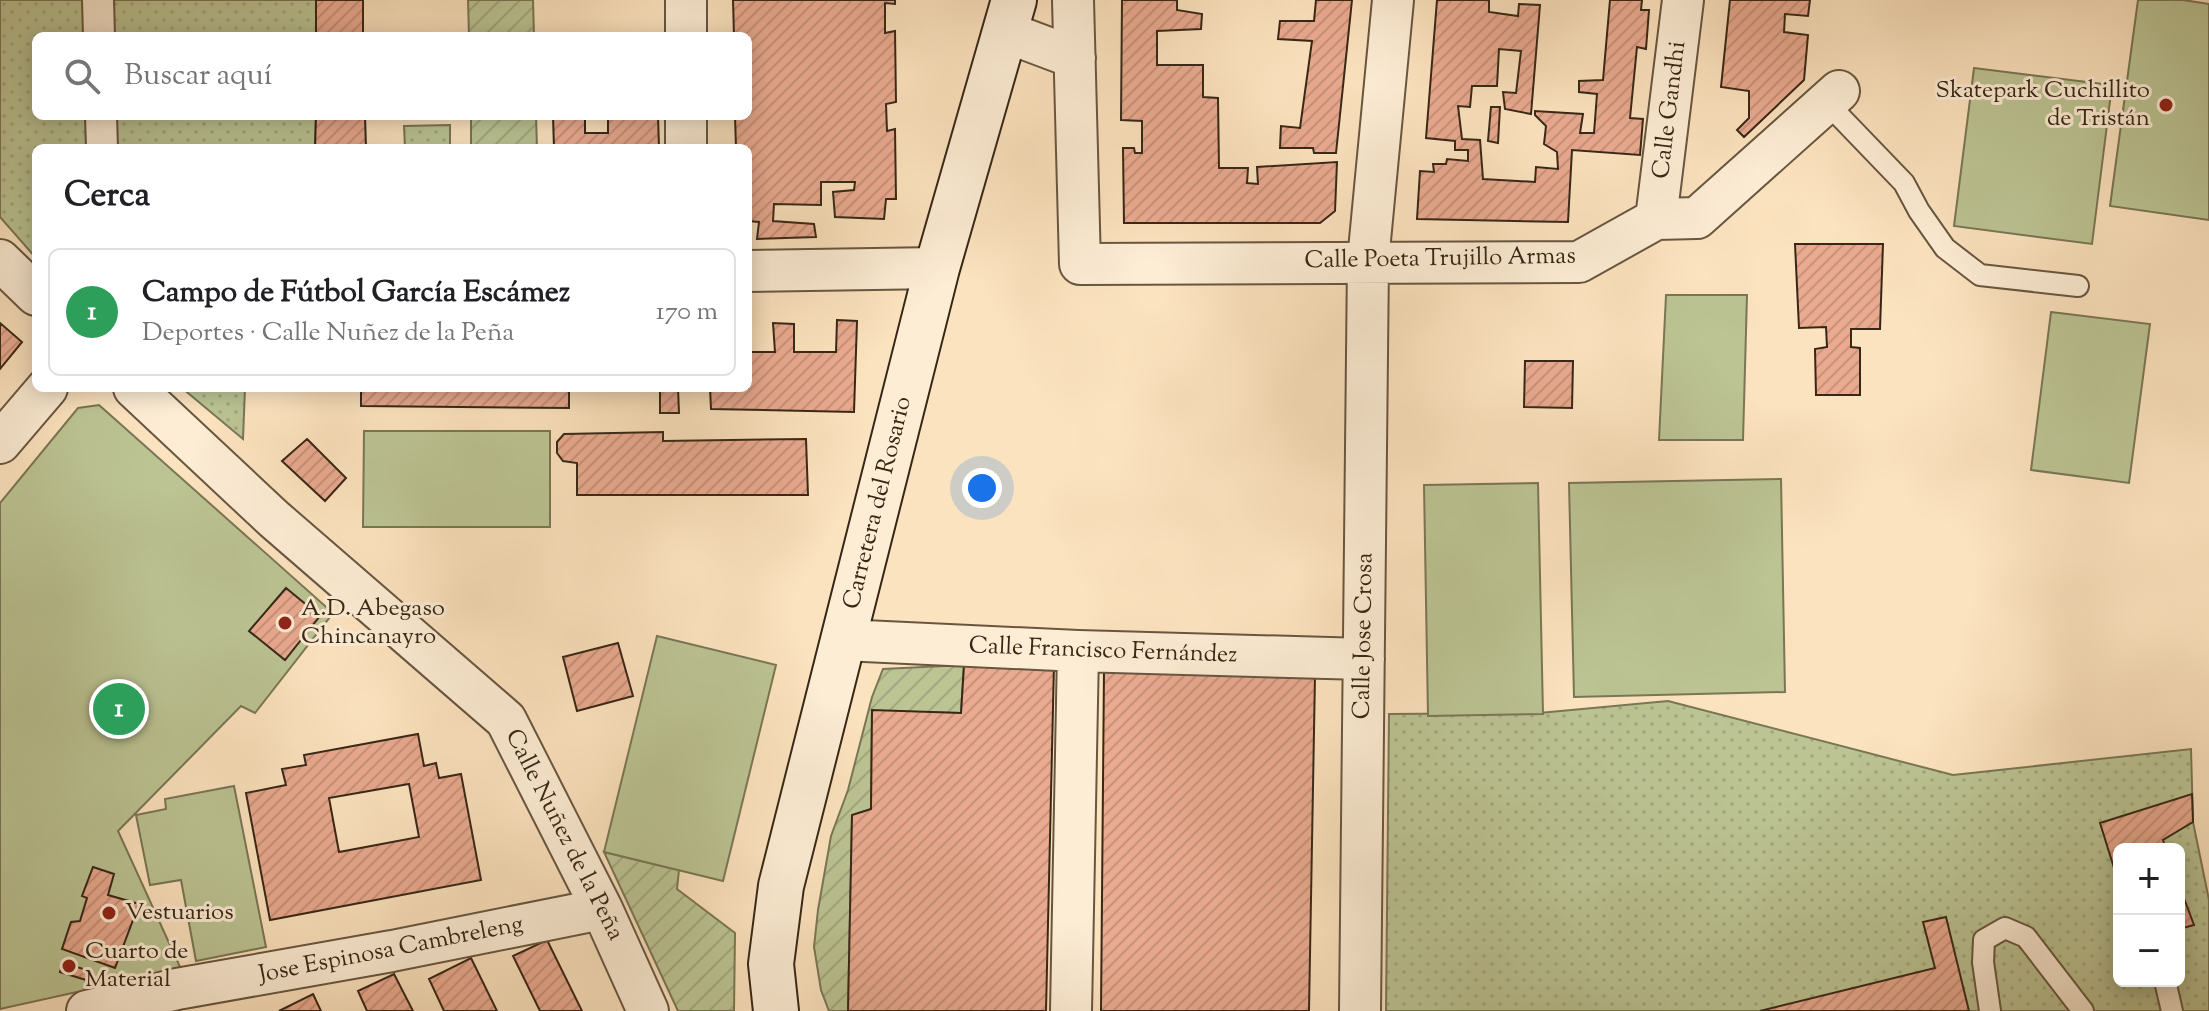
<!DOCTYPE html>
<html lang="es">
<head>
<meta charset="utf-8">
<style>
	:root { --surface:#fff; --page:#f2f2f2; --text:#202124; --muted:#757577; --line:#e0e0e0; --accent:#8f2418 }
	body { margin:0; font-family:"Sorts Mill Goudy",serif; background:var(--page); color:var(--text) }
	.controls { position:absolute; right:24px; bottom:24px; display:grid; overflow:hidden; border-radius:12px; box-shadow:0 4px 20px #0003 }
	.controls button { width:72px; height:72px; display:grid; place-items:center; padding:0; border:0; border-bottom:2px solid var(--line); background:var(--surface); color:var(--text); font:40px sans-serif }
	.you { position:absolute; left:982px; top:488px; width:28px; height:28px; margin:-20px; border:6px solid #fff; border-radius:50%; background:#1a73e8; box-shadow:0 0 0 12px #1a73e833 }
	.badge { display:grid; place-items:center; width:52px; height:52px; border-radius:50%; background:var(--accent); color:#fff; font-size:26px; font-weight:700 }
	.pin { position:absolute; translate:-50% -50%; border:4px solid #fff; box-shadow:0 2px 8px #0006 }
	.list { margin:0; padding:0; list-style:none }
	h2 { display:flex; justify-content:space-between; align-items:center; height:104px; margin:0; padding:0 32px; font-size:34px }
	h2 small { font-size:26px; font-weight:400; color:var(--muted) }
	.list li { display:grid; grid-template-columns:52px 1fr auto; gap:24px; align-items:center; box-sizing:border-box; height:128px; margin:0 16px 16px; padding:0 16px; border:2px solid var(--line); border-radius:12px }
	.list b { display:block; font-size:30px; white-space:nowrap }
	.list p { margin:0; font-size:26px; white-space:nowrap; color:var(--muted) }
	.list em { font-size:26px; font-style:normal; color:var(--muted) }
	.icon { flex:none; width:44px; height:44px; fill:none; stroke:currentColor; stroke-width:2; stroke-linecap:round; stroke-linejoin:round }
	.map { position:relative; flex:none; width:2209px; height:1011px; overflow:hidden }
	.search { position:absolute; background:var(--surface); box-shadow:0 4px 20px #0003; left:32px; top:32px; width:720px; height:88px; display:flex; align-items:center; gap:20px; box-sizing:border-box; padding:0 28px; border-radius:12px; color:var(--muted); font-size:30px }
	.panel { position:absolute; background:var(--surface); box-shadow:0 4px 20px #0003; left:32px; top:144px; width:720px; height:248px; border-radius:12px }
	.map>svg:first-child { display:block }
</style>
</head>
<body>
<div class="map">
<svg width="2209" height="1011" viewBox="0 0 2209 1011">
	<defs>
		<pattern id="grass-dots" width="8" height="8" patternUnits="userSpaceOnUse" patternTransform="scale(2)"><rect width="8" height="8" fill="#bcc494"/><path d="M2 2h.1M6 6h.1" fill="none" stroke="#a2a87f" stroke-width="1.8" stroke-linecap="round"/></pattern>
		<pattern id="garden-furrows" width="10" height="10" patternUnits="userSpaceOnUse" patternTransform="scale(2)"><rect width="10" height="10" fill="#bcc494"/><path d="M-1 1l2-2M0 10L10 0M9 11l2-2" fill="none" stroke="#a2a87f"/></pattern>
		<pattern id="building-hatch" width="6" height="6" patternUnits="userSpaceOnUse" patternTransform="scale(2)"><rect width="6" height="6" fill="#eaaa90"/><path d="M-1 1l2-2M0 6l6-6M5 7l2-2" fill="none" stroke="#c9927b"/></pattern>
	</defs>
	<rect width="100%" height="100%" fill="#fce3bf"/>
	<filter id="stains"><feTurbulence type="fractalNoise" baseFrequency=".0025" numOctaves="4"/><feColorMatrix values="0 0 0 0 .2 0 0 0 0 .09 0 0 0 0 .02 0 0 0 .5 -.17"/></filter>
	<radialGradient id="worn" r=".72"><stop offset=".6" stop-color="#630" stop-opacity="0"/><stop offset="1" stop-color="#630" stop-opacity=".3"/></radialGradient>
	<!-- grass -->
	<path fill="url(#grass-dots)" stroke="#7a7655" stroke-width="2" fill-rule="evenodd" d="M0 0H316L327 36H36V116H316L315 148H36V258L0 217Z
		M450 125V148H405L404 126Z
		M182 388H245L243 439Z
		M1668 701 1953 775 2191 749 2193 822 2209 900V1011H1386L1389 714 1539 713ZM2119 849H2179V981H2119Z"/>
	<!-- garden -->
	<path fill="url(#garden-furrows)" stroke="#7a7655" stroke-width="2" d="M468 0H533L534 36H469Z
		M471 116H536L537 148H471Z
		M964 665 961 713 872 711 871 809 852 816 848 1011H829L821 990 814 947 818 910 831 836 848 790 872 697 883 669Z
		M604 852 679 870 677 889 735 933 734 1011H678Z"/>
	<!-- pitch -->
	<path fill="#bcc494" stroke="#7a7655" stroke-width="2" d="M2138 0H2183L2209 4V220L2110 206Z
		M1974 68 2112 85 2092 244 1954 226Z
		M1666 295H1747L1743 440H1659Z
		M2051 312 2150 324 2129 483 2031 470Z
		M99 405 333 613 255 713 241 706 118 831 181 969 0 1009V503L78 408Z
		M364 431H550V527H363Z
		M1781 479 1785 692 1574 697 1569 483Z
		M1538 483 1543 714 1428 716 1424 485Z
		M657 636 776 665 723 881 604 852Z
		M234 786 266 947 196 961 181 880 150 885 136 815 166 809 165 799Z"/>
	<!-- building -->
	<path fill="url(#building-hatch)" stroke="#372716" stroke-width="2" fill-rule="evenodd" d="M316 0H363V36H327L316 33Z
		M733 0H895V4L885 3V33L895 31 896 102 886 104 887 131 895 129 896 199H886L884 219 835 217 833 192 854 190 855 182H821V205L774 204 773 221 814 224 816 237 757 239 759 222 748 221V148H736L735 116H748V36H734Z
		M1122 0H1177V10L1202 14 1201 29 1157 31V65H1203V97L1218 98 1219 168H1248L1247 183 1258 184 1257 167 1337 162 1335 211 1320 223H1124L1123 148H1134L1135 153H1142V121L1121 120Z
		M1316 0H1352L1336 153H1314L1313 148H1280L1281 126 1300 128 1312 41 1278 39 1280 21H1314Z
		M1437 0H1489V12L1518 16 1519 4 1540 5 1531 114 1505 109 1503 92 1516 93 1521 51 1499 49 1497 86H1472L1470 107 1458 106 1462 139 1480 140 1483 179 1535 182 1536 167 1558 169 1557 152 1544 144 1546 126 1535 115V111L1583 114 1580 133H1594L1597 94 1579 92V81L1603 80 1610 0H1642L1641 10H1649L1646 49 1637 47 1630 118 1643 119 1640 155 1572 150 1568 222 1417 219 1420 171 1434 172 1433 164H1446L1447 159 1468 161V150H1455V141L1426 138Z
		M1730 0H1810L1808 16 1785 14 1784 32 1808 35 1804 80 1744 137 1737 130 1749 118V91L1721 87Z
		M1491 107H1500L1498 143 1488 141Z
		M316 116H365L366 148H315Z
		M553 116H585V133H608V116H658L659 148H554Z
		M1795 244H1883L1880 329H1851V347L1860 348V395H1816L1815 349 1827 347 1826 327 1799 328Z
		M837 320 857 321 854 412 711 409 710 388H748V352H775L773 323 794 324V352H836Z
		M0 323 22 342 0 369Z
		M1525 361H1573L1572 408 1524 407Z
		M361 388H569V408L361 406Z
		M660 388H678L679 413H660Z
		M663 432V441L806 439 808 495H577V463L563 461 557 453V442L564 434Z
		M307 439 346 478 325 501 282 461Z
		M286 588 320 616 285 660 249 631Z
		M618 643 633 696 577 711 563 657Z
		M1054 664 1046 1011H848L852 815 871 809 872 710 961 713 964 665Z
		M1104 669 1315 675 1309 1011H1101Z
		M418 734 424 766 436 763 439 778 461 774 481 880 270 920 246 793 286 785 282 769 306 765 304 755ZM409 784 419 837 339 852 329 798Z
		M2192 794 2193 822 2163 840 2166 849H2119V884L2100 823Z
		M93 867 114 874 108 895 139 904 115 968 62 949 71 922 80 921 87 898 82 896Z
		M2179 885 2194 925 2179 929Z
		M1946 917 1969 1011H1760L1935 968 1923 922Z
		M547 940 582 1011H540L513 956Z
		M471 958 497 1011H444L429 979Z
		M63 962 89 971 86 980 60 972Z
		M394 974 413 1011H367L358 991Z
		M313 994 321 1011H279Z"/>
	<g fill="none" stroke-linecap="round" stroke-linejoin="round">
		<!-- service casing -->
		<g stroke="#685640" stroke-width="24">
			<path id="service" d="M1827 103 1904 183 1919 211 1945 248 1980 275 2078 286
				M2165 981 2172 1011
				M1990 1011 1983 962 1984 940 2005 928 2026 937 2083 1011"/>
		</g>
		<!-- pedestrian casing -->
		<g stroke="#685640" stroke-width="34">
			<path id="pedestrian" d="M98 0 99 36
				M101 116 102 148"/>
		</g>
		<!-- minor casing -->
		<g stroke="#685640" stroke-width="44">
			<path id="minor" d="M686 0V36
				M1073 0 1080 264 1579 262 1656 219 1697 218 1839 91
				M1006 32 1075 58
				M686 116V148
				M1656 219 1683 0
				M0 260 36 295
				M748 271 937 268
				M134 388 274 519 506 720 602 909 648 1011
				M0 443 47 388
				M843 640 1078 651 1364 659
				M87 1011 177 989 392 951 602 909
				M1071 1011 1078 651
				M1360 1011 1368 261 1393 0"/>
		</g>
		<!-- secondary casing -->
		<g stroke="#372716" stroke-width="48">
			<path id="secondary" d="M776 1011 771 964 781 886 937 268 1014 0"/>
		</g>
		<!-- service -->
		<use href="#service" stroke="#fdedd5" stroke-width="20"/>
		<!-- pedestrian -->
		<use href="#pedestrian" stroke="#fdedd5" stroke-width="30"/>
		<!-- minor -->
		<use href="#minor" stroke="#fdedd5" stroke-width="40"/>
		<!-- secondary -->
		<use href="#secondary" stroke="#fdedd5" stroke-width="44"/>
	</g>
	<!-- markers -->
	<g fill="#8f2418" stroke="#fdedd5" stroke-width="3">
		<circle cx="2166" cy="105" r="8"/>
		<circle cx="285" cy="623" r="8"/>
		<circle cx="109" cy="913" r="8"/>
		<circle cx="69" cy="966" r="8"/>
	</g>
	<g text-anchor="middle" dominant-baseline="central" stroke-width="6" stroke-linejoin="round" paint-order="stroke">
		<!-- poi labels -->
		<g font-size="24" fill="#372716" stroke="#fdedd5" text-anchor="start">
			<text x="2150" y="91" text-anchor="end">Skatepark Cuchillito<tspan x="2150" dy="28">de Tristán</tspan></text>
			<text x="301" y="609">A.D. Abegaso<tspan x="301" dy="28">Chincanayro</tspan></text>
			<text x="125" y="913">Vestuarios</text>
			<text x="85" y="952">Cuarto de<tspan x="85" dy="28">Material</tspan></text>
		</g>
		<!-- street labels -->
		<g font-size="24" fill="#372716" stroke="#fdedd5">
			<text transform="translate(1670 110) rotate(-83)">Calle Gandhi</text>
			<text transform="translate(1440 259) rotate(-1)">Calle Poeta Trujillo Armas</text>
			<text transform="translate(878 503) rotate(-76)">Carretera del Rosario</text>
			<text transform="translate(1364 636) rotate(-89)">Calle Jose Crosa</text>
			<text transform="translate(1103 651) rotate(2)">Calle Francisco Fernández</text>
			<text transform="translate(564 835) rotate(63)">Calle Nuñez de la Peña</text>
			<text transform="translate(391 950) rotate(-11)">Jose Espinosa Cambreleng</text>
		</g>
	</g>
	<rect width="100%" height="100%" filter="url(#stains)"/>
	<rect width="100%" height="100%" fill="url(#worn)"/>
</svg>
<div class="controls">
<button>+</button>
<button>−</button>
</div>
<div class="you"></div>
<div class="pin badge" style="left:119px;top:709px;background:#2e9e5b">1</div>
<div class="search"><svg class="icon" aria-label="search" viewBox="0 0 24 24"><circle cx="10" cy="10" r="6"/><path d="M15 15l6 6"/></svg>Buscar aquí</div>
<section class="panel">
<h2>Cerca<small></small></h2>
<ul class="list">
<li><span class="badge" style="background:#2e9e5b">1</span><div><b>Campo de Fútbol García Escámez</b><p>Deportes · Calle Nuñez de la Peña</p></div><em>170 m</em></li>
</ul>
</section>
</div>
</body>
</html>
